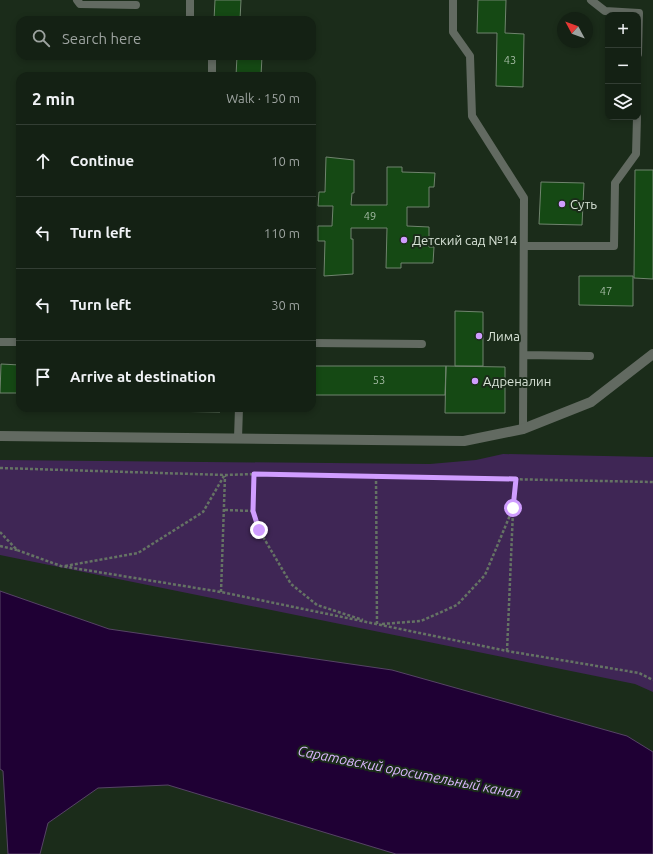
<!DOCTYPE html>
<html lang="en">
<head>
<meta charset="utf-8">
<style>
	:root { --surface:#142114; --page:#212e22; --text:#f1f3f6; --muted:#9da3a0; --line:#333e34 }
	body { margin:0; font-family:Ubuntu,sans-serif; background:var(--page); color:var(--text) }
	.controls { position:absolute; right:12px; top:12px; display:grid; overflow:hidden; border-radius:8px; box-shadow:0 2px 6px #0003 }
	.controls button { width:36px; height:36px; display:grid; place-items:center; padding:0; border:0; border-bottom:1px solid var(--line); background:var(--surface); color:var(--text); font:20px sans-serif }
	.compass { position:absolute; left:557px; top:12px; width:36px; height:36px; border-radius:50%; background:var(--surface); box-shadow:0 2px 6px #0003; rotate:311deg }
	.stop { position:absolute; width:12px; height:12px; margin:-9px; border:3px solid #d09dff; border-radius:50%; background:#fff }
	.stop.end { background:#d09dff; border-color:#fff; box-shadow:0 1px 4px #0008 }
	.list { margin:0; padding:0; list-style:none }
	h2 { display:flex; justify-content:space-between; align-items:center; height:52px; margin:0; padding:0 16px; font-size:17px }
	h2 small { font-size:13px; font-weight:400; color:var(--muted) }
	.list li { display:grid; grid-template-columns:26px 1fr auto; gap:12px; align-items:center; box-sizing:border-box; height:72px; padding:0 16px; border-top:1px solid var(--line) }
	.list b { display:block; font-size:15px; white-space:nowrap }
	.list em { font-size:13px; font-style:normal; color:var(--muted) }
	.icon { flex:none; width:22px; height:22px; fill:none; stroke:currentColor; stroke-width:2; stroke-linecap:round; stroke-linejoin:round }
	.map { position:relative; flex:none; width:653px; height:854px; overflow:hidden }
	.search { position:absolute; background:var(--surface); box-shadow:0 2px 6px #0003; left:16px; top:16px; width:300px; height:44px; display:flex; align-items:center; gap:10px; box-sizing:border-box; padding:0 14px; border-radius:12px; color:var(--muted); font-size:15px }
	.panel { position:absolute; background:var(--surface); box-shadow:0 2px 6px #0003; left:16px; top:72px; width:300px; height:340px; border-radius:12px }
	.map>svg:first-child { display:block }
</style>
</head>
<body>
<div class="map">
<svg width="653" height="854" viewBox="0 0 653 854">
	<rect width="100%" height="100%" fill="#1b2c1a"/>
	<!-- green -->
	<path fill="#3f2655" d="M503 454 653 457V692L635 684 0 555V460L430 464 476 460Z"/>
	<!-- water -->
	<path fill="#1f0034" stroke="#564465" d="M0 591 109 629 392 670 627 736 653 752V854H396L168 785 98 788 48 823 40 854H8L3 771 0 769Z"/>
	<!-- building -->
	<path fill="#154914" stroke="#70846e" d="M215 0H241L240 20H214Z
		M478 0H506L505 33 524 34 523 87 496 86 497 33H477Z
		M237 56H262L261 76H236Z
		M326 157 354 160V193H352L351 205H387V167H402V172L435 173 434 187H429V207H407V226L429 227V247H434L433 263H401V268H386L387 228H351V239H353V274L324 276 325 241H318V226H332L333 206H318L319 192H325Z
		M635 170H653V279L634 278Z
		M541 182 584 183 582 225 539 224Z
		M579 276H633V306L579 305Z
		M455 311 483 312V366H455Z
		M1 364 20 365V393H0Z
		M312 366H446L445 395H312Z
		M446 366 505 367V413H445Z
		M160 408H220V412L160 411Z"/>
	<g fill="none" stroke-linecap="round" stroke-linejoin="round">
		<!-- path -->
		<path stroke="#657364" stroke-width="2.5" stroke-dasharray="3 2" stroke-linecap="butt" d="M0 468 225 475 254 474 653 482
			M254 474 253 511 259 530 291 584 317 605 363 620
			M376 476 377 624
			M225 510 253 511
			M0 532 17 550 61 566 221 592 507 651 639 673 653 680
			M0 546 17 550
			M65 566 138 553 203 512 224 476
			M221 592 225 476
			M382 624 421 621 457 605 485 575 513 508 516 479
			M507 651 513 511"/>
		<!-- service -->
		<path stroke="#626a61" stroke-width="8" d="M77 0 80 4 136 5
			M190 0V20
			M453 0V32L470 56 472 116 524 198 523 429
			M591 0 605 11 639 13 638 54
			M212 76V56
			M524 246H614L615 183 636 154 637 117
			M0 342H20
			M312 343 422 344
			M524 355 590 356
			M238 438 239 408"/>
		<!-- minor -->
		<path stroke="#626a61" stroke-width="10" d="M0 436 464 441 523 429 591 402 653 354"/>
	</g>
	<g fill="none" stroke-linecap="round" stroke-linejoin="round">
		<!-- route -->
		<path stroke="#d09dff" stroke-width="5" d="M259 530 253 511 254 474 516 479 513 508"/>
	</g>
	<!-- markers -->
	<g fill="#d09dff" stroke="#1b2c1a" stroke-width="1.5">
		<circle cx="562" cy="204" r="4"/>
		<circle cx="404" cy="240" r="4"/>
		<circle cx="479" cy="336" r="4"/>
		<circle cx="475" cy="381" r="4"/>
	</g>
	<g text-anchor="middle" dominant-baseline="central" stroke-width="4" stroke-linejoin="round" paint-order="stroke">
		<!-- number labels -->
		<g font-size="11" fill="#a6bca6">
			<text x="510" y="60">43</text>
			<text x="370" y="216">49</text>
			<text x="606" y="291">47</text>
			<text x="379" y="380">53</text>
		</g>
		<!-- poi labels -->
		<g font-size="13" fill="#d7e2d6" stroke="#1b2c1a" text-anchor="start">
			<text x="570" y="204">Суть</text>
			<text x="412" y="240">Детский сад №14</text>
			<text x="487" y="336">Лима</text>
			<text x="483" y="381">Адреналин</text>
		</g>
		<!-- water labels -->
		<g font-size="14" font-style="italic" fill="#dab6fd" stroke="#1b2c1a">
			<text transform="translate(409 772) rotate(11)">Саратовский оросительный канал</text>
		</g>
	</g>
</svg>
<div class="controls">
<button>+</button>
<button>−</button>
<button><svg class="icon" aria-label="layers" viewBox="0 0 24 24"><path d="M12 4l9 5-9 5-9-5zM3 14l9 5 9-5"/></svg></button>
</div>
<svg class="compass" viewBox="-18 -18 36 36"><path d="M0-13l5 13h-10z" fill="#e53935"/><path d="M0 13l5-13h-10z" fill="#9da3a0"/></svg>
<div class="stop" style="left:513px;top:508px"></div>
<div class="stop end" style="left:259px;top:530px"></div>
<div class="search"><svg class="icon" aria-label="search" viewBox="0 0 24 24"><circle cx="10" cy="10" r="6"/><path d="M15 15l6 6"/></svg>Search here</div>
<section class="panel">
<h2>2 min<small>Walk · 150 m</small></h2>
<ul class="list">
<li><svg class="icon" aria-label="ahead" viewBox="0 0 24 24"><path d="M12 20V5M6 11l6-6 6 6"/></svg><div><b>Continue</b></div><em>10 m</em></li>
<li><svg class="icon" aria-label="left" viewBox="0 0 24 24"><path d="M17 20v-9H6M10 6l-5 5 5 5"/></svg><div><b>Turn left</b></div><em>110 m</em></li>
<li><svg class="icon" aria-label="left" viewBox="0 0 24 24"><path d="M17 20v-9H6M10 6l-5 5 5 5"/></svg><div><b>Turn left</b></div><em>30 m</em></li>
<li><svg class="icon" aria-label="arrive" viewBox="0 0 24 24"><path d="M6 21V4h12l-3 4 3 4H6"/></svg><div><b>Arrive at destination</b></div></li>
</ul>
</section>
</div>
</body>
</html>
